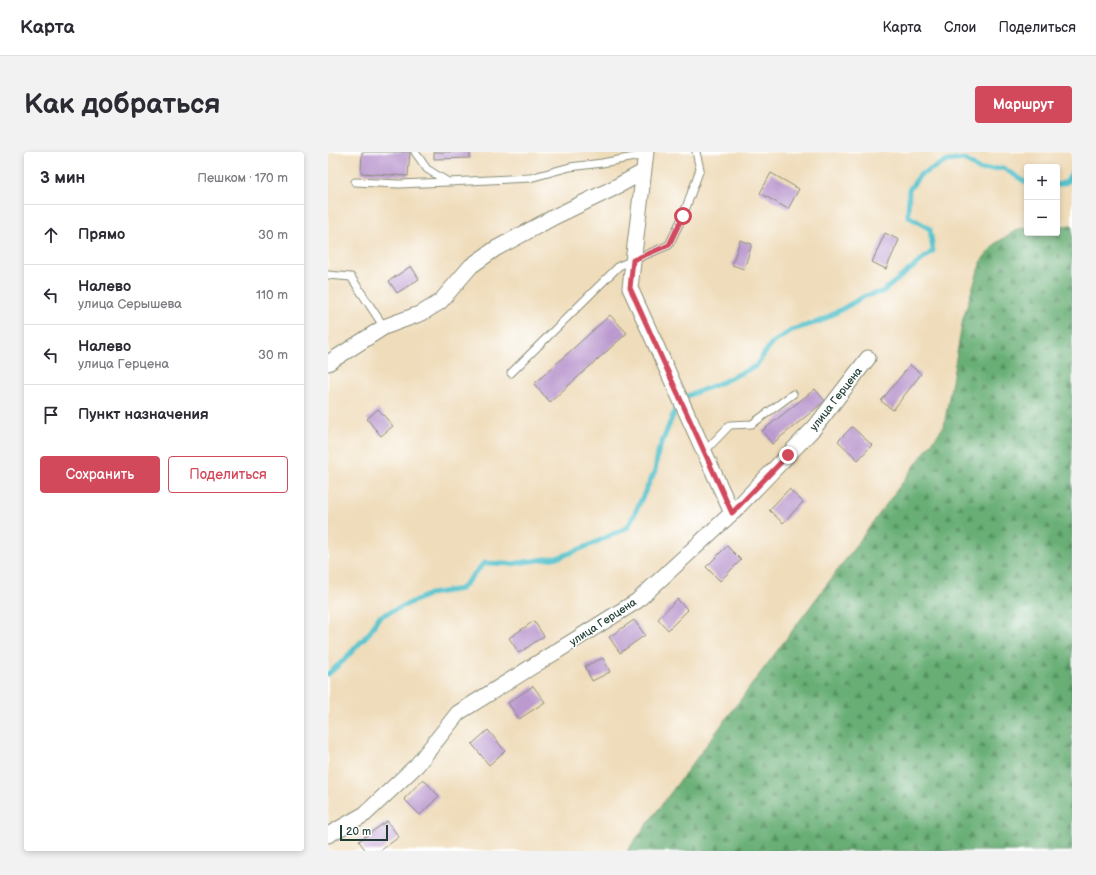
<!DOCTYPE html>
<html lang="ru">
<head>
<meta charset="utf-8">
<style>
	:root { --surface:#fff; --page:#f2f2f3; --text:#2b2b33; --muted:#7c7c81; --line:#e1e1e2; --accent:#d1495b }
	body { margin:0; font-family:"Balsamiq Sans",sans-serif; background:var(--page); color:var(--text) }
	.controls { position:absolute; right:12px; top:12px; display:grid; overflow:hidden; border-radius:4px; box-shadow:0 2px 6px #0003 }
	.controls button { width:36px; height:36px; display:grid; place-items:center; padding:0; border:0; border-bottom:1px solid var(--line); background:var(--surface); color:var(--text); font:20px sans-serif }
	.scale { position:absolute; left:12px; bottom:10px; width:48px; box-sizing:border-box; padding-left:4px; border:2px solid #1f3d34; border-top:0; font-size:11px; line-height:14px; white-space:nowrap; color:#1f3d34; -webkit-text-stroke:3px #fff; paint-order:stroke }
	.stop { position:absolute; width:12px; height:12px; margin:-9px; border:3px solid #d1495b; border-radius:50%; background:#fff }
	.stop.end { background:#d1495b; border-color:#fff; box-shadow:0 1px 4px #0008 }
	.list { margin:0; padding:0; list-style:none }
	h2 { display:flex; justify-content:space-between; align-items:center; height:52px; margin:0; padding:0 16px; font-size:17px }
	h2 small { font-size:13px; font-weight:400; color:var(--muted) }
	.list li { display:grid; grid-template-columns:26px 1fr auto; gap:12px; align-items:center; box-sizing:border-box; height:60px; padding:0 16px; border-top:1px solid var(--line) }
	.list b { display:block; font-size:15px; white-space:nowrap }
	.list p { margin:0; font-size:13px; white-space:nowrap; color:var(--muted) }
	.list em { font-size:13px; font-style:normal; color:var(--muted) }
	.actions { display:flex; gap:8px; padding:12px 16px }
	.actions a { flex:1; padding:9px 0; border:1px solid var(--accent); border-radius:4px; text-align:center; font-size:14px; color:var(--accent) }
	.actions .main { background:var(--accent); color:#fff }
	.icon { flex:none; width:22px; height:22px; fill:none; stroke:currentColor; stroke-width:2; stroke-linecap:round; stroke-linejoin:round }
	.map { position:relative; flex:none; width:744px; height:699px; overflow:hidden; border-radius:4px }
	header { display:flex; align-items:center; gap:24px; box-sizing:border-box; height:56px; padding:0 20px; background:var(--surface); border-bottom:1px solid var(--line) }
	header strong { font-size:19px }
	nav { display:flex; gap:22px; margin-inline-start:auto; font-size:14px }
	.intro { display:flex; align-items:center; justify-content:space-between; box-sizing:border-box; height:96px; padding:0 24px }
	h1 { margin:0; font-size:28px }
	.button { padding:10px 18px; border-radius:4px; background:var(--accent); color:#fff; font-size:14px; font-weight:700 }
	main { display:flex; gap:24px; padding:0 24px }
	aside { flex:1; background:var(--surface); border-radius:4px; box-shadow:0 2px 6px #0003 }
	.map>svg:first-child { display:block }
</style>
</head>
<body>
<header>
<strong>Карта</strong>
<nav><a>Карта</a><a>Слои</a><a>Поделиться</a></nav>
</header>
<div class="intro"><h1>Как добраться</h1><a class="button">Маршрут</a></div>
<main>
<aside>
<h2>3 мин<small>Пешком · 170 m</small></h2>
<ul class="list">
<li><svg class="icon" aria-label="ahead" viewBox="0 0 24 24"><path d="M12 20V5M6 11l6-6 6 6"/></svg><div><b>Прямо</b></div><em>30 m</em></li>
<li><svg class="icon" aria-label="left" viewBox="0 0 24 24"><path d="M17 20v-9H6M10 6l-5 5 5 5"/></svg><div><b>Налево</b><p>улица Серышева</p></div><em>110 m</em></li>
<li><svg class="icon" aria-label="left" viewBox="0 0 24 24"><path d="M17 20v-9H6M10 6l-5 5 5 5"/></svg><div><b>Налево</b><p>улица Герцена</p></div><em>30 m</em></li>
<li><svg class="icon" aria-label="arrive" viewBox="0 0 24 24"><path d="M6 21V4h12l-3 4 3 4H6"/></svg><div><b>Пункт назначения</b></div></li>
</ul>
<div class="actions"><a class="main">Сохранить</a><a>Поделиться</a></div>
</aside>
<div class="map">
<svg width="744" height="699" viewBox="0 0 744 699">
	<defs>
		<pattern id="forest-firs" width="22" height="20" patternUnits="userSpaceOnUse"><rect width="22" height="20" fill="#68ae74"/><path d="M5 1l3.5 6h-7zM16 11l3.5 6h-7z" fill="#558f60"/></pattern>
	</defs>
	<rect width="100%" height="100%" fill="#fff"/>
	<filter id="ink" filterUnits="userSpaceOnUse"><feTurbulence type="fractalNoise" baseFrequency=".025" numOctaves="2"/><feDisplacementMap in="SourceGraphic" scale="8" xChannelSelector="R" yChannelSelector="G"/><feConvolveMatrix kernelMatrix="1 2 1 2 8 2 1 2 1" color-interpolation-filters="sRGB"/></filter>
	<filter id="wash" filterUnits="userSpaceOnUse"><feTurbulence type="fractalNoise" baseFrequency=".012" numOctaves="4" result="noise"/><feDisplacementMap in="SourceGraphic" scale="16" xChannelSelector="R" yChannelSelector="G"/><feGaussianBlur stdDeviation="0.9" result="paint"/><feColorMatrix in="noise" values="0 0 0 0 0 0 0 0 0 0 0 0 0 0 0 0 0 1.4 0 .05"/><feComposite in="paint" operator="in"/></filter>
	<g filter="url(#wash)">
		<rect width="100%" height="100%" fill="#efdcba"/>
		<!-- forest -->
		<path fill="url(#forest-firs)" stroke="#447654" d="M744 73V699H299L518 407 616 274 635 167 653 109 668 91 690 77 699 76V81H729V74Z"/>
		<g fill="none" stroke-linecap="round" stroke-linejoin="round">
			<!-- stream -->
			<path stroke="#55c2cc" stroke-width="5" d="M729 33 739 30 744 20
				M359 244 392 231 428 214 443 192 464 178 493 169 537 144 554 140 605 99 602 77 580 64 581 38 592 23 619 9 636 7 652 18 675 16 699 31
				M0 522 15 509 42 480 51 465 102 442 133 437 156 411 183 412 232 405 262 393 300 375 327 319 330 300 348 256"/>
		</g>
		<g id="blocks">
			<!-- building -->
			<path fill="#bb9acf" d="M34 0H82L80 24 33 21Z
				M106 0H142V6L106 7Z
				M443 21 471 37 460 57 432 41Z
				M557 81 571 88 558 117 544 110Z
				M412 88 424 92 416 117 404 113Z
				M83 114 91 127 69 141 61 129Z
				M282 163 299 181 222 250 206 232Z
				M582 213 593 222 565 258 553 249Z
				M487 237 497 249 444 292 434 279Z
				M50 257 65 274 53 284 39 267Z
				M524 275 544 293 530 308 510 289Z
				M461 337 475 350 455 371 441 358Z
				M399 394 413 408 392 429 378 415Z
				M349 447 360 458 340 478 330 467Z
				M306 468 317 483 292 501 281 485Z
				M206 469 216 484 191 501 181 486Z
				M275 506 282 520 264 529 257 514Z
				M205 534 217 550 191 567 180 551Z
				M160 578 177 599 161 613 144 592Z
				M95 627 111 644 92 663 76 647Z
				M59 669 71 685 52 699H38L31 689Z"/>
		</g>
	</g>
	<g filter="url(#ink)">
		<use href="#blocks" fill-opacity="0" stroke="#878c77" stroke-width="1"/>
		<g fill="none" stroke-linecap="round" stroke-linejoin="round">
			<!-- service casing -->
			<g stroke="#878c77" stroke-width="9">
				<path id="service" d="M87 0 99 17 120 30 202 26 242 15 274 11 317 3
					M27 30 71 32 120 30
					M0 123 23 125 56 175
					M183 221 291 114 341 93 355 64 372 17 368 0
					M376 300 402 273 424 272 465 242"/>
			</g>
			<!-- minor casing -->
			<g stroke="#878c77" stroke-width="17">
				<path id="minor" d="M318 0 302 136 404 361
					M0 211 56 175 94 161 112 150 143 114 167 97 228 64 284 37 315 20
					M0 683 37 662 89 613 130 561 309 449 404 361 487 275 540 206"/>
			</g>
			<!-- service -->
			<use href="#service" stroke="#fff" stroke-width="7"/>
			<!-- minor -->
			<use href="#minor" stroke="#fff" stroke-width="15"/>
		</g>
	</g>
	<g fill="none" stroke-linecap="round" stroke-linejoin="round" filter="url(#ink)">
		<!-- route -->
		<path stroke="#d1495b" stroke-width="5" d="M355 64 341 93 305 108 302 136 404 361 460 303"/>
	</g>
	<g text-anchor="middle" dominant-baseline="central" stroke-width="3" stroke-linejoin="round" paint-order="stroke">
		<!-- street labels -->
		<g font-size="11" fill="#1f3d34" stroke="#fff">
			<text transform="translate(508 247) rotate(-52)">улица Герцена</text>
			<text transform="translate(275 470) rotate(-33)">улица Герцена</text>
		</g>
	</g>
</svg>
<div class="controls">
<button>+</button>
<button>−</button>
</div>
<div class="scale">20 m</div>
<div class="stop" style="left:355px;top:64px"></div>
<div class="stop end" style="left:460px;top:303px"></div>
</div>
</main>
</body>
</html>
